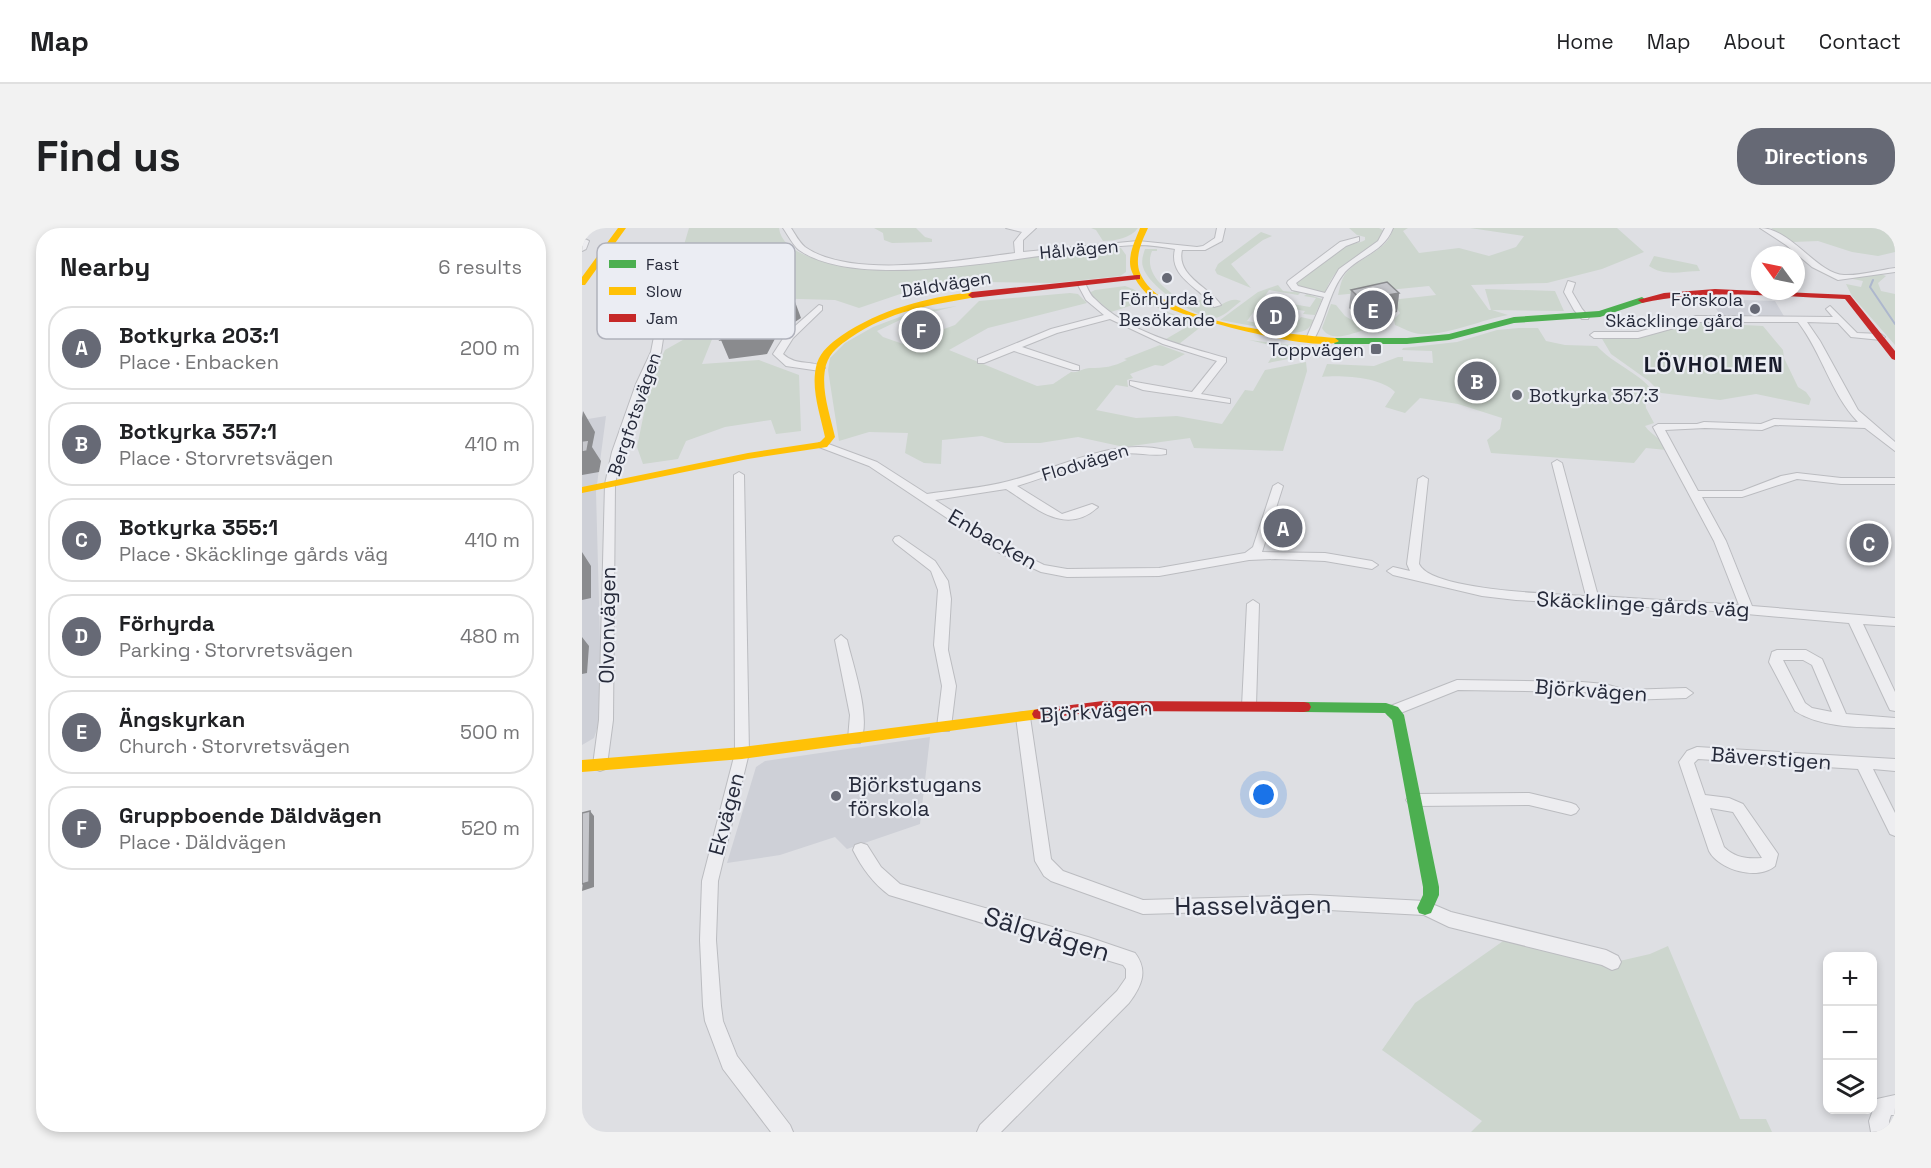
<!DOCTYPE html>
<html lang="en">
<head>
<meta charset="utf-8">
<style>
	:root { --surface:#fff; --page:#f2f2f2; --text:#202124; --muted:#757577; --line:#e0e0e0; --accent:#666975 }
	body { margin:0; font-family:"Space Grotesk",sans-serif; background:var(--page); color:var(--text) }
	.controls { position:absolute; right:18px; bottom:18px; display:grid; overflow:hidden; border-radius:12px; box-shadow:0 3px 9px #0003 }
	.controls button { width:54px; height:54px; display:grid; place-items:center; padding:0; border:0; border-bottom:2px solid var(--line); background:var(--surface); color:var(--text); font:30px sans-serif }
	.compass { position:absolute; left:1169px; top:18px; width:54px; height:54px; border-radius:50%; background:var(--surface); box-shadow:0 3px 9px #0003; rotate:303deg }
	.you { position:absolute; left:682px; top:567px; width:21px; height:21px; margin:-15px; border:4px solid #fff; border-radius:50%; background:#1a73e8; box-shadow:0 0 0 9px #1a73e833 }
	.badge { display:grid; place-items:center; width:39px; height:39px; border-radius:50%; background:var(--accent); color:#fff; font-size:20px; font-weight:700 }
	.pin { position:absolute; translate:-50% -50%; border:3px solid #fff; box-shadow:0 2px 6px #0006 }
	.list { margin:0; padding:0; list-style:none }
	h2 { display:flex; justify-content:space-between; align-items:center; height:78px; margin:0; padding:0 24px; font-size:26px }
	h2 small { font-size:20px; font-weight:400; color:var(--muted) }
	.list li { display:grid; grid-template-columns:39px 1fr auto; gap:18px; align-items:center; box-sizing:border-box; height:84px; margin:0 12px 12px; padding:0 12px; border:2px solid var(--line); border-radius:24px }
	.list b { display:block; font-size:22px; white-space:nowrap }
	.list p { margin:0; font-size:20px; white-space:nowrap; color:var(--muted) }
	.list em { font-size:20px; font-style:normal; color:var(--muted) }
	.icon { flex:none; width:33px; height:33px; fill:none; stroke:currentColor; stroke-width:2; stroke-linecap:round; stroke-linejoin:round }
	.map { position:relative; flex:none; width:1313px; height:904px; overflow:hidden; border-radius:24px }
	header { display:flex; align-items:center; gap:36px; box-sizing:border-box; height:84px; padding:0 30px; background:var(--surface); border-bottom:2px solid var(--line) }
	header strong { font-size:28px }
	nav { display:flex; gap:33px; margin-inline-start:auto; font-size:21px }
	.intro { display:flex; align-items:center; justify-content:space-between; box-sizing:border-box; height:144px; padding:0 36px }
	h1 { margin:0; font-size:42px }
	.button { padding:15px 27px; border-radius:24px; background:var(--accent); color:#fff; font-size:21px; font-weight:700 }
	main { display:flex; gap:36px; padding:0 36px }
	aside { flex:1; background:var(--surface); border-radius:24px; box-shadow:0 3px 9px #0003 }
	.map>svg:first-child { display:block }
</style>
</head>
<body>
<header>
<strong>Map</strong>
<nav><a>Home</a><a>Map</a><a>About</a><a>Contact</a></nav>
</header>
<div class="intro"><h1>Find us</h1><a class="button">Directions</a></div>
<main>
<aside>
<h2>Nearby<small>6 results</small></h2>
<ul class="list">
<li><span class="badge">A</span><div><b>Botkyrka 203:1</b><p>Place · Enbacken</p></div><em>200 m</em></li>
<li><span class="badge">B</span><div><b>Botkyrka 357:1</b><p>Place · Storvretsvägen</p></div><em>410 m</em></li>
<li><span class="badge">C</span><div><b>Botkyrka 355:1</b><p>Place · Skäcklinge gårds väg</p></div><em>410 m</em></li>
<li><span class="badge">D</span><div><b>Förhyrda</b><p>Parking · Storvretsvägen</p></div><em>480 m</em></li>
<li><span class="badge">E</span><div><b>Ängskyrkan</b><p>Church · Storvretsvägen</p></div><em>500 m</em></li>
<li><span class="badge">F</span><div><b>Gruppboende Däldvägen</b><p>Place · Däldvägen</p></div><em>520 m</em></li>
</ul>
</aside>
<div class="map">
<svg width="1313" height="904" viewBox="0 0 1313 904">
	<rect width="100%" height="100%" fill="#dedfe3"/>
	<!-- built -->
	<path fill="#ced0d7" d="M1127 71 1193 73 1203 90 1140 89Z
		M24 188 14 264 20 485 12 510 0 517V192Z
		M348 509 338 596 265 621 253 609 198 627 145 635 174 539 183 533Z"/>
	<!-- green -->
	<path fill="#cdd6ce" d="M107 0H197C201 41 309 43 338 42 355 41 372 37 388 35 438 29 489 20 539 20L544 27V44L538 48 472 55 405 54 330 62 277 80 253 72 182 70 137 94 120 136 177 132 217 147 219 203 194 206 189 192 143 199 104 213 96 231 61 236 55 219 69 151 83 122 122 100 149 76V54C128 36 124 34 96 37Z
		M292 0H334L343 9 350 11V14L310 15 302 12 301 5Z
		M509 0H556C549 10 533 13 521 13L514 2Z
		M767 0H797L802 3C787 32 757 25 743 65L715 58V53C731 41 748 26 766 17 772 14 777 16 783 12V9L775 7Z
		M811 0H826L821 3 837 25 877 20 907 28 934 19 942 8 888 0H1035L1062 24 1020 41 965 55 889 57 907 82H909L903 61 973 63 982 83 910 82 926 87C898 92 868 107 839 106 831 106 821 100 813 97L812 91 818 85 809 72 854 67 847 58 756 67C758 60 759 51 764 45 778 28 807 23 811 0Z
		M1189 0H1313V24L1296 28 1270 24 1236 13 1211 14Z
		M679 4 690 8 681 12 649 36 669 60 635 46 633 42 636 36Z
		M563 21H575V23H570C560 47 588 66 606 75L626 70 628 75 635 78C645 75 648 69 659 73 652 78 641 90 632 90 612 89 566 58 561 39 559 33 561 27 563 21Z
		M1072 28 1115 37 1118 43C1100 43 1083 49 1067 38Z
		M1296 45 1304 48 1296 55 1299 63 1313 66V117L1270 68 1264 56 1279 59 1281 53 1266 50Z
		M696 57 701 63 711 64 713 62 719 64 716 67 687 62 681 71 728 79 734 70 722 68 725 66 740 71 733 87 721 86 723 83 678 75 665 93 710 101 719 89 732 92C726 103 722 104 710 105L638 92 676 64Z
		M543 58 551 61 586 84 620 98 597 116 584 111 608 97 563 73 529 84 509 67V64L513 62Z
		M488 65 496 66 505 75 406 100 367 122 455 158 471 156 489 144C497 145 501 140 508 140 522 140 531 139 545 132L542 131 578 117 603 126 581 138 573 137 548 146 551 150 545 152 546 159 534 157 514 182 554 190 595 188 640 196 663 162 671 163 683 142 724 134 725 143 701 223 612 220 608 210 542 219 496 209 458 215H423L400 208 360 212 359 236 342 235 323 225 326 205 287 204 257 213 246 142 248 130 263 115 291 99 328 85 375 78 318 92 295 103 301 109 321 116 373 97 397 73Z
		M749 76 754 77 763 88 785 101C771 105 749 116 740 100Z
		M1101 94 1181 98 1201 122 1202 130 1216 159 1224 164 1229 171 1227 177 1174 166 1138 172 1079 165 1067 153 1029 126 1019 109H1061Z
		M937 100H956L964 113 983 117 1015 118C1031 136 1056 144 1070 162L1063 171 1064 180 1072 195 1063 198C1070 208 1080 210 1085 222L1064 220 1052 235 909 225 905 212 918 201 920 190 876 176 838 170 823 185 803 179 813 164C799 149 759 147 740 149L745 136 792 138 816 129H821V133L851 135 850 123 820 122 821 120 875 114 915 102Z
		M667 112 719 118 722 128 686 135 696 119Z
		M924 711 1020 737 1068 726 1086 718 1158 891H1184L1190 904H889L900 893 800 822 833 775Z"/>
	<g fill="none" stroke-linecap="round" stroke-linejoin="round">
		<!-- stream -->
		<path stroke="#adb7cd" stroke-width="2" d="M1291 52 1288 59 1313 96"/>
		<!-- street casing -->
		<g stroke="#bbbcc0" stroke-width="2">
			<path id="street" d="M201 0H209C213 6 217 14 223 19 270 52 378 32 433 25L432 14 440 4 424 0H454L441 12V24L556 13 615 19 621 18 633 10 635 0H643L640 13 623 22H600C594 48 626 58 639 77L632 79C618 59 586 50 593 21 581 19 569 17 556 17 472 19 285 69 217 22 211 17 206 7 201 0Z
				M803 0H811C802 24 779 27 763 44 747 63 744 92 731 113H725L724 111 742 69 710 62 705 55 706 53 758 14 777 9V13L764 18 714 55 716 58 743 65 757 41 796 13Z
				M1178 0C1209 0 1235 46 1262 47 1278 48 1297 42 1313 40V44L1256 52 1230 39 1204 17Z
				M3 11 7 13 4 21 0 23V12Z
				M81 46H87L93 55 86 78 79 124 64 156 40 224 33 256 31 492 25 537 23 541 18 543 13 541 11 537 17 492 23 256 30 224 54 156 69 124 78 78 85 55 80 48Z
				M986 53 993 55 990 64 1000 81 1007 89 1006 91H1000L992 82 982 64Z
				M497 55H503C506 61 508 67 513 71 545 104 601 118 644 130V134L619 166 648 171V175L561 162 548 157V153L610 164 635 133 581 116 528 91 475 105 440 119 497 138V142H491L432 123 402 135H396V131L469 101 522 87 504 72 496 57Z
				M237 77 240 78V82L211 110 201 126C215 139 229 131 243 140L238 143 204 138 191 126 204 106Z
				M1248 78 1275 105 1299 106 1303 109 1299 112 1269 109 1256 95 1225 94 1238 113 1276 182 1313 214V223L1283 200 1193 197 1180 202 1123 200 1083 202 1116 263H1160L1199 248 1215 245 1259 250H1313V256H1259L1215 251 1160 269H1120L1144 313 1170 378 1313 390V398L1281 396 1313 464V483L1308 482 1306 478 1267 395 1120 382 934 372 900 368 811 347 805 343 811 339 828 343 825 336 836 251 841 248 846 251 837 336C849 363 974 366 1004 368L970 235 975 232 980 235 1016 368 1157 377 1132 313 1071 199 1076 196H1115L1122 194 1179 196 1192 191 1276 194C1249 166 1240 125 1216 94H1114L1056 110H1012L1008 107 1012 104H1056L1114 88 1251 89 1244 81Z
				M241 214 295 234 345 266C372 262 400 260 427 253 480 240 528 209 584 222V226C569 229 553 223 537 226 502 232 469 248 435 258L480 286 510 276 516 279C483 309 453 279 424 261L353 272 424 318 462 337 485 341 577 340 663 325 671 319 691 258 696 255 701 258 680 324 743 325 790 333 796 337 790 341 743 333 693 331 667 332 577 348 485 349 459 344 416 324 287 238 237 219V215Z
				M157 244 162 247 167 525 136 653 134 712 139 778 141 793 155 828 208 897 211 904H189L141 841 123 793 121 778 118 712 120 653 153 525 152 247Z
				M317 308 353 333 366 353 369 371 366 422 374 458 369 499 367 503H357L355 499 360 458 352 417 356 362 349 343 313 315 311 312 313 309Z
				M671 372 677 376 674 478 672 482H662L660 478 665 376Z
				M259 407 265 412C271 438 290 491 278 515H268L266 511 268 487 253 412Z
				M1195 422H1224L1240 431 1264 486 1313 490V500C1281 499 1241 501 1213 483L1187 434 1190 424ZM1201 432H1221L1230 437 1250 484 1230 480 1223 475Z
				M875 452 1000 454 1023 456 1044 462 1104 460 1111 465 1104 470 1044 472 1023 466 1000 464 876 462 811 488 806 487 804 483 806 479Z
				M441 484 446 485 448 489 469 631 481 643 561 672 728 667 843 673 869 684 1024 722 1036 728 1039 734 1036 740 1030 742 1020 737 867 699 842 687 728 681 561 686 469 653 462 648 453 633 434 489 436 485Z
				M1115 519 1313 531V543L1291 541 1313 585V608L1308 606 1276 541 1116 531 1112 535 1123 567 1147 570 1161 576 1196 626 1193 638C1176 653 1137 642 1127 623L1097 534 1105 523ZM1128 580 1151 584 1180 630C1165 631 1153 630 1142 619Z
				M947 565 989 575 994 577 997 581 994 585 989 587 947 577 832 578 827 576 824 572 827 568 832 566Z
				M279 615 285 617 299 639 318 656 506 709 553 725C567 743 559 759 547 775L419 904H395L398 897 535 763 544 750V741L541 737 307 667C291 655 280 640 271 622L273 617Z
				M1313 867V887H1309L1307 893 1309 904H1289L1287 893 1295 871Z"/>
		</g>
		<!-- street -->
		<use href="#street" fill="#ededf0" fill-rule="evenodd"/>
		<!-- fast -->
		<path fill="#4caf50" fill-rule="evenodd" d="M1060 69 1064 72 1063 74 1018 89 932 95 867 112 825 116H753L749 113 753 110H825L867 106 932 89 1017 83Z
			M722 474 804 475 816 479 822 487 857 659V667L849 685 843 687 837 685 835 680 841 667V659L810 492 803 485 722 484 717 483 715 479 717 475Z"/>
		<!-- slow -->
		<path fill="#ffc107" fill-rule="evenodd" d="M36 0H44L3 57H0V49Z
			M558 0H566C560 13 552 30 558 45 579 96 704 106 753 110L757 113C739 126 608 91 584 79 570 72 556 60 550 44 544 30 553 13 558 0Z
			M390 64 394 67 393 69C346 78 309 82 268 110 258 117 248 124 244 137 238 160 248 186 253 209L245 219 166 231 0 265V259L166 225 238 214 243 209C238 185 228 159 235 135 239 123 249 115 259 108 299 81 343 70 390 64Z
			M457 481 462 482 464 486 462 490 457 491 160 531 0 544V532L160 519Z"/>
		<!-- jam -->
		<path fill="#c62828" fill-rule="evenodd" d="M555 47H558V51L390 70 386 67 390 64Z
			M1133 61 1268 67 1313 123V132L1310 131 1263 71C1195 69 1127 60 1060 75L1056 72 1082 65Z
			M521 473 722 474 727 475 729 479 727 483 722 484 521 483 457 491 452 490 450 486 452 482 457 481Z"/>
	</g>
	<!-- wall -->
	<path fill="#a9aaaf" d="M95 24 134 56 137 76 121 90 110 51 103 43Z
		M769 62 817 65 815 84 778 92 767 80Z"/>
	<!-- shaded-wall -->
	<path fill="#8a8b8e" d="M126 37 134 56 137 76 121 90 112 71Z
		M817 65 815 84 778 92 780 72Z
		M212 71 219 90 196 105 185 126 147 131 139 112 189 86Z
		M1 183 13 204 10 219 19 233 17 244 0 247V190Z
		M0 324 9 338V370L0 372Z
		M0 409 7 418 5 445 0 446Z
		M8 583 12 588V659L0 663Z"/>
	<!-- building -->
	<path fill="#c5c6cb" stroke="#8a8b8e" stroke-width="1.5" d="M805 54 817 65 780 72 769 62Z
		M200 65 212 71 189 86 177 107 139 112Z
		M7 212 5 223 0 224V213Z
		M8 583 7 654 0 656V585Z"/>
	<!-- markers -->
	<g fill="#666975" stroke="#ebedf3" stroke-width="2">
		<circle cx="585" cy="50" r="6"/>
		<circle cx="1173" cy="81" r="6"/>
		<rect x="788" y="115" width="12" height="12" rx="3"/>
		<circle cx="935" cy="167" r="6"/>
		<circle cx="254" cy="568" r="6"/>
	</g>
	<g text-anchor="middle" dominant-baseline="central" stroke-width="4.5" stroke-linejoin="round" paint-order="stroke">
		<!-- far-street labels -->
		<g font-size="18" fill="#262a3a" stroke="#ebedf3">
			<text transform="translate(497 21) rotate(-5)">Hålvägen</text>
			<text transform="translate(364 56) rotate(-9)">Däldvägen</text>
			<text transform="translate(52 186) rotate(-71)">Bergfotsvägen</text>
			<text transform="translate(503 234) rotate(-17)">Flodvägen</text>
		</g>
		<!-- far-poi labels -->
		<g font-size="18" fill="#262a3a" stroke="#ebedf3" text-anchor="end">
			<text x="585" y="70" text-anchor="middle">Förhyrda &amp;<tspan x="585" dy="21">Besökande</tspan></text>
			<text x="1161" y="71">Förskola<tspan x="1161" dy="21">Skäcklinge gård</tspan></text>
			<text x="782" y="121">Toppvägen</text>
			<text x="947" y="167" text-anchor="start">Botkyrka 357:3</text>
		</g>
		<!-- street labels -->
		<g font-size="21" fill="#262a3a" stroke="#ebedf3">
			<text transform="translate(411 311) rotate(30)">Enbacken</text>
			<text transform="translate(1061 376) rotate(3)">Skäcklinge gårds väg</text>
			<text transform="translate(25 397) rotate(-89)">Olvonvägen</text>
			<text transform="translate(1009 462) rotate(4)">Björkvägen</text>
			<text transform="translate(514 483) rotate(-4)">Björkvägen</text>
			<text transform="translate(1189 530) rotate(4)">Bäverstigen</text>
			<text transform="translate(144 586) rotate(-75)">Ekvägen</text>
		</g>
		<!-- poi labels -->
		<g font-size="21" fill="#262a3a" stroke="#ebedf3" text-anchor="start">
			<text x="266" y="556">Björkstugans<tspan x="266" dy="24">förskola</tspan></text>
		</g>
		<!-- far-district labels -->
		<g font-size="22" font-weight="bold" letter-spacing="1.5" fill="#191c2b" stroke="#ebedf3">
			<text x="1132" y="136">LÖVHOLMEN</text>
		</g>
		<!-- near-street labels -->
		<g font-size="26" fill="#262a3a" stroke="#ebedf3">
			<text transform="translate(671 677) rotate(-1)">Hasselvägen</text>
			<text transform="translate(465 706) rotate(17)">Sälgvägen</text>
		</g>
	</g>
	<!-- legend -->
	<rect x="15" y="15" width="198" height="96" rx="9" fill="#ebedf3" stroke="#b0b2bc" stroke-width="1.5"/>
	<rect x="27" y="32" width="27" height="8" fill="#4caf50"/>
	<rect x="27" y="59" width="27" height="8" fill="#ffc107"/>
	<rect x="27" y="86" width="27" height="8" fill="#c62828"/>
	<g font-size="16" fill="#262a3a">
		<text x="64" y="42">Fast</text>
		<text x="64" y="69">Slow</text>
		<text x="64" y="96">Jam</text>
	</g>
</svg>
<div class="controls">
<button>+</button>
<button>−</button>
<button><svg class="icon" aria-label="layers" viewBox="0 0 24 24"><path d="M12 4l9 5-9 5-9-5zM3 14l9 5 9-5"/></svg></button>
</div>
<svg class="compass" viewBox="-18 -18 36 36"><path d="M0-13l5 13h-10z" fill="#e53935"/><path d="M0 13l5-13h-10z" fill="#757577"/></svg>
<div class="you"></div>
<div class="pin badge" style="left:701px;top:300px">A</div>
<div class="pin badge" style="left:895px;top:153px">B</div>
<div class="pin badge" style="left:1287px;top:315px">C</div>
<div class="pin badge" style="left:694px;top:88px">D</div>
<div class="pin badge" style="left:791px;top:82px">E</div>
<div class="pin badge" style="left:339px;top:102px">F</div>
</div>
</main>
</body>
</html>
